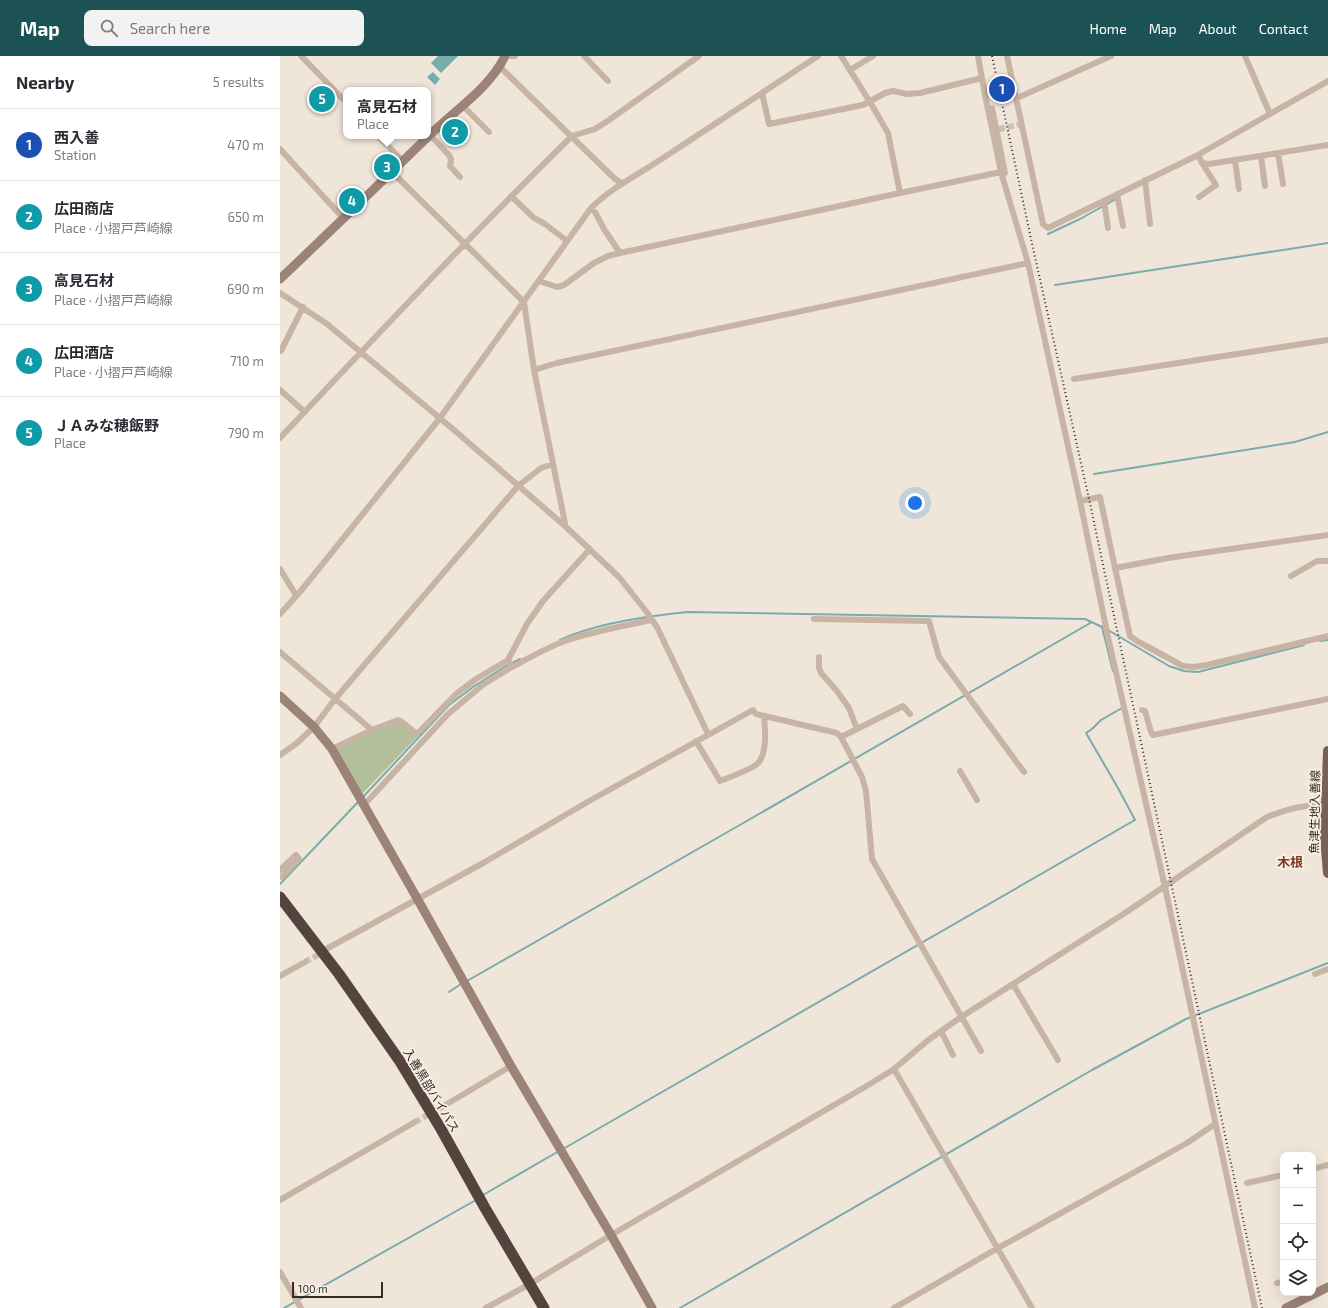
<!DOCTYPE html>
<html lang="en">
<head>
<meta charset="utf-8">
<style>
	:root { --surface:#fff; --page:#f2f2f3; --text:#2b2b33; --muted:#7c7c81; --line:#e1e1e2; --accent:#1d5254 }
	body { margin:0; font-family:"Exo 2","Noto Sans JP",sans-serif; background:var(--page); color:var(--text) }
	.controls { position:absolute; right:12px; bottom:12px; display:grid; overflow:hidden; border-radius:8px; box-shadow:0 4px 16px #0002 }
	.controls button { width:36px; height:36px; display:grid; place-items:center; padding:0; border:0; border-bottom:1px solid var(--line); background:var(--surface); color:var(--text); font:20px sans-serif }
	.scale { position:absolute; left:12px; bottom:10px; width:91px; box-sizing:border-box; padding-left:4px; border:2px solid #342a26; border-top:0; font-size:11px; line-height:14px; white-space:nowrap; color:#342a26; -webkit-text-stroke:3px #f8efe5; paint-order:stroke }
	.you { position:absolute; left:635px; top:447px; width:14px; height:14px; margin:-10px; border:3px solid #fff; border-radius:50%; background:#1a73e8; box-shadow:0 0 0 6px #1a73e833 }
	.badge { display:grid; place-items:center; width:26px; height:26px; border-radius:50%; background:var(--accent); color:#fff; font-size:13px; font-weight:700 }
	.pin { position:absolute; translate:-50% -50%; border:2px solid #fff; box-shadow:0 1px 4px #0006 }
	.popup { position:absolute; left:63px; top:31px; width:88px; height:52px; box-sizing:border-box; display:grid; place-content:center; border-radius:8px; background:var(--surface); filter:drop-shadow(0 1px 3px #0005); font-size:13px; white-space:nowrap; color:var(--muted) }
	.popup b { font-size:15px; color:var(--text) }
	.popup::after { content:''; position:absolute; left:50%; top:100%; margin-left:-8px; border:8px solid transparent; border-top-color:var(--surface) }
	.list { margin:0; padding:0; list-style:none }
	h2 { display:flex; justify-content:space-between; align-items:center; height:52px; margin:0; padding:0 16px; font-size:17px }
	h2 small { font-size:13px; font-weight:400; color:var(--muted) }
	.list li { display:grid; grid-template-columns:26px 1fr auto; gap:12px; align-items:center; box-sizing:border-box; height:72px; padding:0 16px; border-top:1px solid var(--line) }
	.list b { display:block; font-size:15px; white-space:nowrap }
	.list p { margin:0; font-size:13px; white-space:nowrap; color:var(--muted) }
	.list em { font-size:13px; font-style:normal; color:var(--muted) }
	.icon { flex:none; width:22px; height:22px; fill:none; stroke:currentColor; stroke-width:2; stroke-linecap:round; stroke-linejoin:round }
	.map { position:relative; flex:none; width:1048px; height:1252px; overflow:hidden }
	header { display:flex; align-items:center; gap:24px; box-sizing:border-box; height:56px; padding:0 20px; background:var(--accent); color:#fff }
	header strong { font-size:19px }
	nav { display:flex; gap:22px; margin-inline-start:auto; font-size:14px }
	.search { width:280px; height:36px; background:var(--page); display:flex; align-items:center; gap:10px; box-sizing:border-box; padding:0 14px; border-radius:8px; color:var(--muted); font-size:15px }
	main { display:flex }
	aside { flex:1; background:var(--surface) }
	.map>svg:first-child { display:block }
</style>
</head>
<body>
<header>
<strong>Map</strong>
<div class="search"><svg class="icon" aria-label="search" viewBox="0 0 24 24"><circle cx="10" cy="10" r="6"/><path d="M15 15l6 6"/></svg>Search here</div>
<nav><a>Home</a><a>Map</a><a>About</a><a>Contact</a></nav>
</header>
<main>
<aside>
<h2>Nearby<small>5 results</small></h2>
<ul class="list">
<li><span class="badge" style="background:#1a4fb4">1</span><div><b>西入善</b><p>Station</p></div><em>470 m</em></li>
<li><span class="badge" style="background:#0f9aa8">2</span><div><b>広田商店</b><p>Place · 小摺戸芦崎線</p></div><em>650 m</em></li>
<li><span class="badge" style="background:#0f9aa8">3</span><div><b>高見石材</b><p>Place · 小摺戸芦崎線</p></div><em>690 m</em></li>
<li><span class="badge" style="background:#0f9aa8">4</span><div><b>広田酒店</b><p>Place · 小摺戸芦崎線</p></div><em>710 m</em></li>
<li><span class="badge" style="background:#0f9aa8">5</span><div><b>ＪＡみな穂飯野</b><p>Place</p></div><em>790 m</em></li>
</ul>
</aside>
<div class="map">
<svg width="1048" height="1252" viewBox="0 0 1048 1252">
	<rect width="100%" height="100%" fill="#f0e5d9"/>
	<!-- green -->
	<path fill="#b3bf9a" d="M118 666 137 681 81 739 56 694 92 676Z"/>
	<!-- water -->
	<path fill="#79acad" d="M158 0H178L161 17 151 7Z
		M153 16 160 23 155 29 147 21Z"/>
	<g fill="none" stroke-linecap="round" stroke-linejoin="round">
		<!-- stream -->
		<path stroke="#79acad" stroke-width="2" d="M768 178 800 163 836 143
			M775 229 1048 187
			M814 418 1015 386 1048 376
			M822 571 833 615
			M828 574 889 610 904 615 918 616 1024 589
			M280 584C315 567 368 560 407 556L805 563 822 571
			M1040 585 1048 584
			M82 742 169 649 193 631 226 610 240 603
			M0 828 79 745
			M187 925 479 758 812 566
			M169 936 181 928
			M283 1093 855 764 838 732 806 677 812 673 821 664 842 652V651
			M203 1139 279 1095
			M4 1252 196 1144
			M400 1252 812 1014 906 963 1048 907"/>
		<!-- street-tunnel -->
		<path stroke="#cac0b5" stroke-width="6" stroke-dasharray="6 3" stroke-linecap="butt" d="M719 73 742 68
			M25 906 45 895
			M135 1066 162 1051"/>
		<!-- street -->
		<path stroke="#c8b4a5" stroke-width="6" d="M21 0 66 46
			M231 0H235
			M304 0 328 25
			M561 0 590 46 608 77 620 137 721 116
			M698 0 705 39 721 116 748 207 800 445 828 581 885 831 975 1252
			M727 0 763 168 768 172 916 100 990 58 1048 25
			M965 0 990 58
			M220 11 334 122 341 127
			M570 14 593 0
			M482 37 489 68 583 49 605 37 613 35 627 38 640 37 702 22
			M737 42 831 0
			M182 49 209 76
			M712 52 725 117
			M150 79 169 99 171 103 170 110 180 121
			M98 80 123 105
			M0 93 63 162
			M998 97 1003 128
			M918 99 922 107 929 108 1048 89
			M981 100 985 130
			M955 104 959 133
			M112 116 244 246 254 314 285 467V470
			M865 124 870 168
			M837 138 843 170
			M231 140 254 162 265 168 287 185
			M919 141 936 129 922 107
			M824 145 828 172
			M311 152 315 156 324 173 340 197 620 137
			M259 225 277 231 284 229 314 207 328 200 340 197
			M0 237 47 268 174 374 285 470 339 521 366 555 377 571 428 678
			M1 295 23 251
			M254 314 277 307 748 207
			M794 323 1048 284
			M0 334 25 356
			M0 382C96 280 192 178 292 80L315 73 329 64 419 0
			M800 445 820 441 835 512
			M1048 479 888 502 835 512 850 580 857 585 903 610 914 611 927 609 1048 580
			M0 513 16 539
			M1011 520 1037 505H1048
			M0 558 20 536 160 362 311 152C332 131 358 119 383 102 435 68 487 34 538 0
			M534 563 649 565 659 601 744 716
			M0 596 92 674
			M539 601V612L541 617 557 635 569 652 577 673 561 681
			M228 604 247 568 263 545 310 493
			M232 611C249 602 266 592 285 585 313 575 343 570 372 564
			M862 654 865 655 871 676 873 679 1048 643
			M577 673 623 650 630 658
			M416 685 440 725C448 722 472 713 477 708 488 698 485 673 484 660
			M52 693 92 674 118 664 122 666 137 678 176 638 196 623 228 604 232 611 204 628 168 658 84 749
			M0 699 17 687 34 671 55 643 238 430 261 412 273 408
			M680 715 697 744
			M0 814 16 799 19 803 2 821
			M48 892 205 806 311 744 473 654 476 658 557 677 561 681 582 721 586 735 592 803 701 995
			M1035 918 1048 913
			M0 920 25 906
			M733 928 778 1004
			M661 975 673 999
			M614 1013 752 1252
			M162 1051 231 1010
			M1033 1113 1048 1109
			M967 1127 1003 1119
			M0 1144 135 1066
			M0 1216 21 1252
			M997 1227 1003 1226
			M206 1252 250 1228 331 1179 585 1031 614 1013 647 985 681 961 845 857 987 761C1006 753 1025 749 1046 748
			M614 1252 718 1192 907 1087 935 1068"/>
		<!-- secondary -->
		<path stroke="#9b8377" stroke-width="9" d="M0 223C52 174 103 124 154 75 179 51 210 31 225 0
			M0 640 34 671 52 693 138 844 231 1010 331 1179 372 1252
			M1006 1252 1048 1231"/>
		<!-- primary -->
		<path stroke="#766158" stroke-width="10" d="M1048 695 1045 781 1048 817"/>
		<!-- highway -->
		<path stroke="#55443e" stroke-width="11" d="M0 841 59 918 119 1004 161 1073 205 1152 264 1252"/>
		<!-- rail -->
		<path stroke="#342a26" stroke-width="2" stroke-dasharray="1 3" stroke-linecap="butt" d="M712 0 753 192 809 443 982 1252"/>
	</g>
	<g text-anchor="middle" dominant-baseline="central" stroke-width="3.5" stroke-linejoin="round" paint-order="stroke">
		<!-- street labels -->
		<g font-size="12" fill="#342a26" stroke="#f8efe5">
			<text transform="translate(1034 756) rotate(-89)">魚津生地入善線</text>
			<text transform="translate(152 1034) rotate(59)">入善黒部バイパス</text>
		</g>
		<!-- neighbourhood labels -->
		<g font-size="13" font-weight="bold" fill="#813622" stroke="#f8efe5">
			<text x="1010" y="806">木根</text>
		</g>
	</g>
</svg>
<div class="controls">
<button>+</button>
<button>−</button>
<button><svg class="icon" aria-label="locate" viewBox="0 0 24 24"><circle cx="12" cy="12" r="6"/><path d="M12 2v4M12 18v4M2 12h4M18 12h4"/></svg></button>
<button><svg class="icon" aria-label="layers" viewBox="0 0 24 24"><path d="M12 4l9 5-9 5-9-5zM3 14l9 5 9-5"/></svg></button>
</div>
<div class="scale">100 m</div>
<div class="you"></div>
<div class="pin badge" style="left:722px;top:33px;background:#1a4fb4">1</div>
<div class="pin badge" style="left:175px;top:76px;background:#0f9aa8">2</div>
<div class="pin badge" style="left:107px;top:111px;background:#0f9aa8">3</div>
<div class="popup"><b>高見石材</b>Place</div>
<div class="pin badge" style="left:72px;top:145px;background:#0f9aa8">4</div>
<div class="pin badge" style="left:42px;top:43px;background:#0f9aa8">5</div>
</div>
</main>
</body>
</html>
